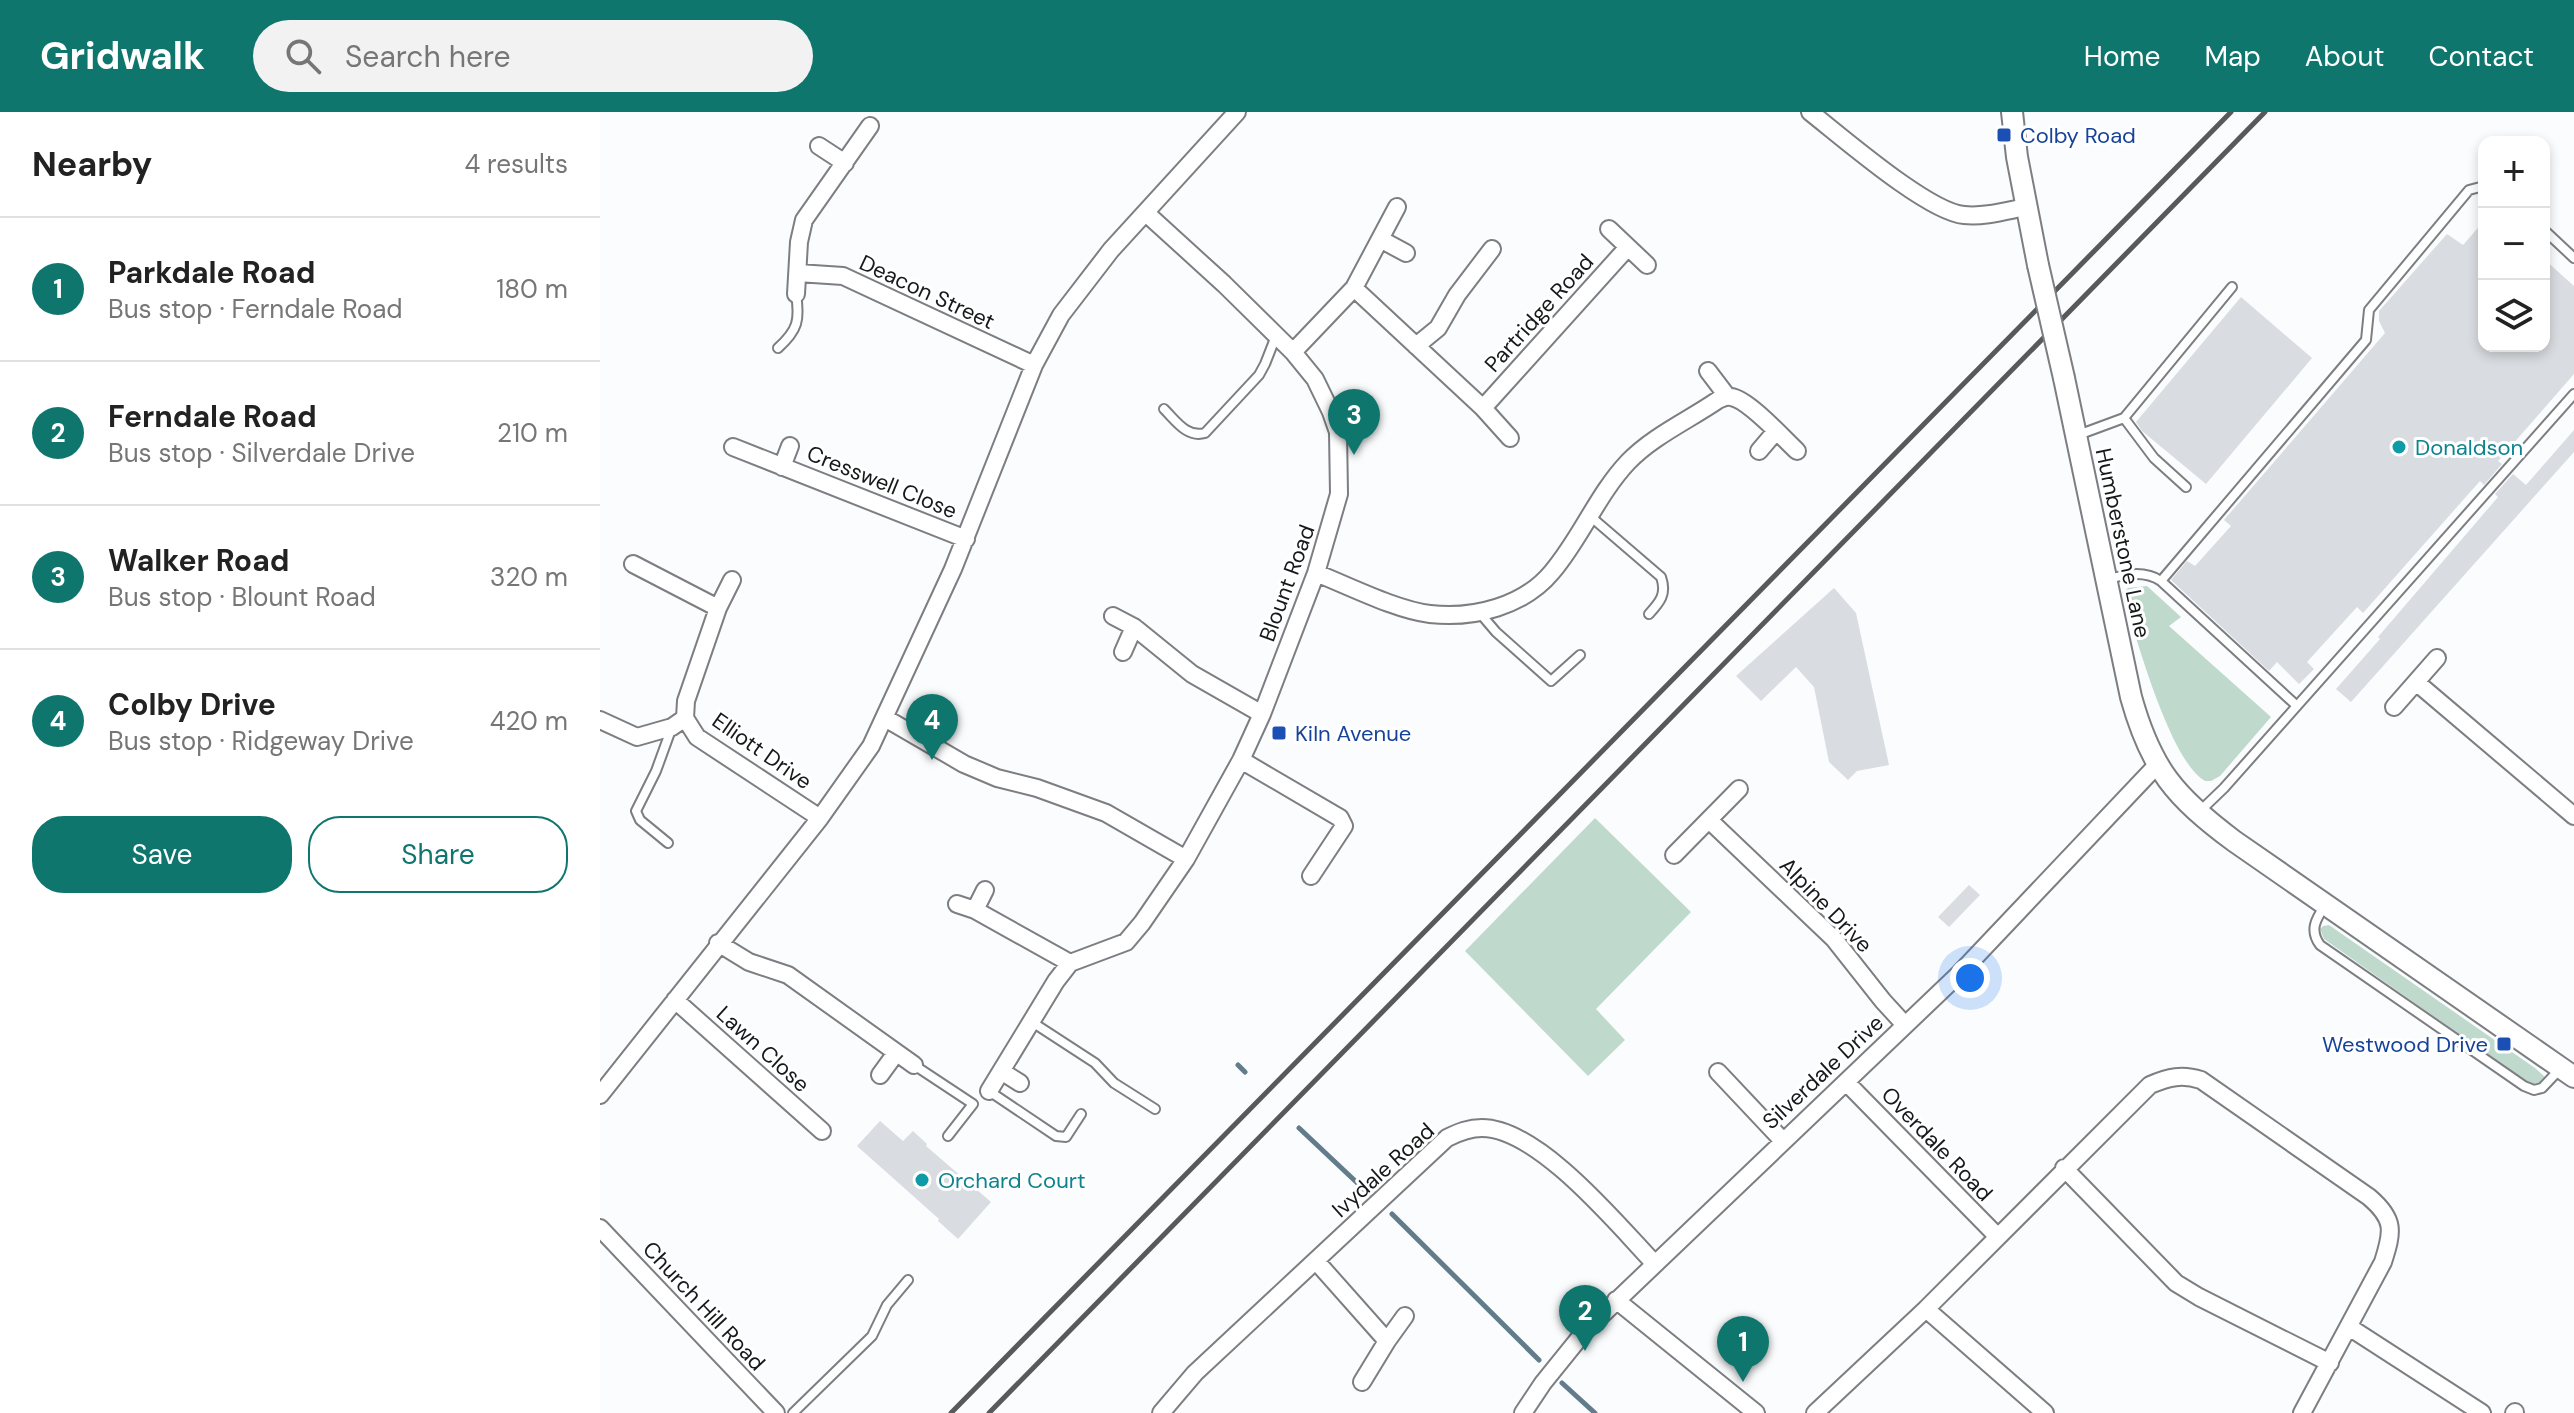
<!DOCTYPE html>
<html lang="en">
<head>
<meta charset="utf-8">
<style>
	:root { --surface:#fff; --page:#f2f2f2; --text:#222; --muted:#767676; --line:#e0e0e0; --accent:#0f766e }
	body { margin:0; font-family:"DM Sans",sans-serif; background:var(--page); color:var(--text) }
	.controls { position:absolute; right:24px; top:24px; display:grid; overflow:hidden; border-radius:16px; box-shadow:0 4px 12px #0003 }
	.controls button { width:72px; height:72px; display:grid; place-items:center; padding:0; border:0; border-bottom:2px solid var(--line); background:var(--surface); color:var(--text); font:40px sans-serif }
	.you { position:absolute; left:1370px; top:866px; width:28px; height:28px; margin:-20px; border:6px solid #fff; border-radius:50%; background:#1a73e8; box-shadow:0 0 0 12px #1a73e833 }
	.badge { display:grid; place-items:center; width:52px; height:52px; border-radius:50%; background:var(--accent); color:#fff; font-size:26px; font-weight:700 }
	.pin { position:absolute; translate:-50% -66px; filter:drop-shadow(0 2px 4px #0008) }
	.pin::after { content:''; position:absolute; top:42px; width:28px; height:24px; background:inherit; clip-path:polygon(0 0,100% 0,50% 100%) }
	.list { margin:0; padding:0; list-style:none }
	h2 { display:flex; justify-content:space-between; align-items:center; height:104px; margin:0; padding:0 32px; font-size:34px }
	h2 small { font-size:26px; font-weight:400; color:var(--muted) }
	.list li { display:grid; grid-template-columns:52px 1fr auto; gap:24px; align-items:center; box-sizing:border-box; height:144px; padding:0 32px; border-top:2px solid var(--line) }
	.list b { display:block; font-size:30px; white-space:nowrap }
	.list p { margin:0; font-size:26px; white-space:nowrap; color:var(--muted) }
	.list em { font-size:26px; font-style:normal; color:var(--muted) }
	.actions { display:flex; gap:16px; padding:24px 32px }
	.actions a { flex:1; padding:18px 0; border:2px solid var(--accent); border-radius:32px; text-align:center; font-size:28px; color:var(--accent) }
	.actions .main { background:var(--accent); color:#fff }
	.icon { flex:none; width:44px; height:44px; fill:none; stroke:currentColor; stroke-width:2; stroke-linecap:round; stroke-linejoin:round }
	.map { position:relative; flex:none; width:1974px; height:1301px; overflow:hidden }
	header { display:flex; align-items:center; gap:48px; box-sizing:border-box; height:112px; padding:0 40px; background:var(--accent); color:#fff }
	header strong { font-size:38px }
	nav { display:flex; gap:44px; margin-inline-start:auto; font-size:28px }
	.search { width:560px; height:72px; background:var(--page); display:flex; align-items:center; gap:20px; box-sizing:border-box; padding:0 28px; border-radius:44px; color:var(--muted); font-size:30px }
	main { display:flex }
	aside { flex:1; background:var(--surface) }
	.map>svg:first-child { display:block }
</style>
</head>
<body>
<header>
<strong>Gridwalk</strong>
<div class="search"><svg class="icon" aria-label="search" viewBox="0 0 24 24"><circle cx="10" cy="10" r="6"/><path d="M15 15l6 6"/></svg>Search here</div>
<nav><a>Home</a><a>Map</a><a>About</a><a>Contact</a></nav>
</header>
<main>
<aside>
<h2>Nearby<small>4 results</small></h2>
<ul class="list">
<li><span class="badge">1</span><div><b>Parkdale Road</b><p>Bus stop · Ferndale Road</p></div><em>180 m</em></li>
<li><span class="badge">2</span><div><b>Ferndale Road</b><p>Bus stop · Silverdale Drive</p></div><em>210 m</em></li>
<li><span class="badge">3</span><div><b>Walker Road</b><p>Bus stop · Blount Road</p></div><em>320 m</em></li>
<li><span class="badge">4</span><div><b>Colby Drive</b><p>Bus stop · Ridgeway Drive</p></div><em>420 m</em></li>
</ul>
<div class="actions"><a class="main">Save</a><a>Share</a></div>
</aside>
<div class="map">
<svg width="1974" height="1301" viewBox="0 0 1974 1301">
	<rect width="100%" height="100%" fill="#fafcfe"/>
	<!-- green -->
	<path fill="#bfdacd" d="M1547 474 1581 505 1569 514 1671 605 1620 664 1611 669H1605C1570 649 1537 527 1524 487V480L1528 476Z
		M995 706 1091 800 996 897 1025 928 988 964 865 839Z
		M1729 813 1935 956 1945 965 1937 972 1928 971 1724 827 1720 817 1723 814Z"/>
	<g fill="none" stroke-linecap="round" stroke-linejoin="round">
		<!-- stream -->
		<path stroke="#627c8a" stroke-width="5" d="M638 953 645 960
			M699 1016 769 1082
			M792 1102 939 1248
			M962 1271 995 1301"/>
	</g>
	<!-- building -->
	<path fill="#d9dce0" d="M1884 109V234H1944V147L1974 174V262L1898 349 1902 352 1884 373 1880 369 1763 501 1757 495 1707 550 1714 557 1699 572 1677 550 1669 559 1571 468 1587 449 1595 454 1631 414 1624 408 1785 221 1779 209V199L1847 122 1863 133Z
		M1641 185 1712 246 1606 372 1542 319 1536 310Z
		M1974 318V340L1751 590 1736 577 1780 527 1778 525 1898 385 1895 382 1913 362 1926 373Z
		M1234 476 1256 501 1289 653 1257 659 1248 668 1229 650 1214 575 1196 555 1161 589 1136 564Z
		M1369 773 1380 783 1349 815 1338 805Z
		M280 1009 303 1029 313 1019 327 1032 326 1034 391 1090 358 1127 338 1109 339 1107 257 1034Z"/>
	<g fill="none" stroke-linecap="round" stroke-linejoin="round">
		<!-- service casing -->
		<g stroke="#7c7e82" stroke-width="12">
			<path id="service" d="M1944 118 1974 146
				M178 236C198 218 200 208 196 182
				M564 297C576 309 587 326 605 321L659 263 665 252 676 224
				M1524 306 1554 346 1586 375
				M1478 323 1524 306 1632 175
				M990 404 1061 465C1067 482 1060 490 1049 502
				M1506 468C1525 462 1544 458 1561 469L1697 594
				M1561 469 1766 228 1769 198 1869 78 1884 74
				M879 500 896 520 951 569 980 543
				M1598 701 1624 676 1974 282
				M68 731 40 708 36 699 56 659 72 615
				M1725 793C1716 807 1709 818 1720 833L1924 974 1934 978 1942 976 1960 957
				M432 910 495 951 514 971 555 997
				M314 953 373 992 348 1024
				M389 979 456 1024 466 1025 481 1002
				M193 1301 272 1224 287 1193 308 1168"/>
		</g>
		<!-- minor casing -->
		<g stroke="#7c7e82" stroke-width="20">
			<path id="minor" d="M1210 0C1242 25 1328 100 1364 103 1385 105 1405 99 1426 95
				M219 34 245 51
				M1009 117 1047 153
				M780 127 806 141
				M198 161 243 164 434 253
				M754 176 883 296 910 326
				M196 182 199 130 204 108 270 14
				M816 234 838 216 857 183 892 137
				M693 240 754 176 797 95
				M1108 259 1127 284
				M883 296 1028 135
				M133 335 366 427
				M1159 339 1176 319
				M182 355 190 334
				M33 452 118 496
				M716 461C749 474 796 498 830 502 874 507 924 494 952 460 981 426 997 383 1028 350 1053 324 1089 308 1118 288 1123 286 1125 284 1131 285 1148 287 1183 326 1197 339
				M132 468 118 496 86 589 85 606 97 625 220 706
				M513 504 534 515 592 562 662 602
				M523 540 534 515
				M1816 570 1974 704
				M1794 595 1837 546
				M285 606 364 652 397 666 437 676 506 701 586 747
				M0 608 37 625 72 615 85 606
				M641 648 740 706 744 714 711 764
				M1109 708 1234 827 1283 889 1305 913
				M1074 743 1139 677
				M357 792 375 798 470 851
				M375 798 385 778
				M118 831 149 850 188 863 314 953
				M75 888 222 1019
				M401 959 420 971
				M1118 960 1183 1029
				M280 963 296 941
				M1246 970 1398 1125
				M389 979 456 869 470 851 526 830 542 811 586 747 641 648 662 602 716 461 739 382 738 320 731 300 715 267 693 240 624 172 546 101
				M0 983 220 706 271 634 353 457 434 253 461 203 511 138 637 0
				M1464 1056 1576 1171 1599 1185 1730 1251
				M0 1116 176 1301
				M716 1149 787 1229
				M1016 1188 1156 1301
				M1326 1197 1445 1301
				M1749 1215 1882 1301
				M762 1270 787 1229 805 1204
				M561 1301 595 1261 847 1026C859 1020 869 1016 882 1016 938 1016 1017 1112 1054 1151
				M923 1301 943 1271 985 1219 1360 861 1557 653
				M1215 1301 1326 1197 1550 973C1569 965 1582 962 1601 968L1769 1085C1795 1107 1793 1119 1783 1150L1702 1301
				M1914 1301 1915 1300"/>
		</g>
		<!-- tertiary casing -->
		<g stroke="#7c7e82" stroke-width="24">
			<path id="tertiary" d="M1412 0 1417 45 1438 153
				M1464 266 1531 585C1551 657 1575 685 1634 729L1974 965"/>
		</g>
		<!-- service -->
		<use href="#service" stroke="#fff" stroke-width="8"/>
		<!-- minor -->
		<use href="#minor" stroke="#fff" stroke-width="16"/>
		<!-- tertiary -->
		<use href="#tertiary" stroke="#fff" stroke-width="20"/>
		<!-- rail -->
		<path stroke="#58595a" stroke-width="5" d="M351 1301 1631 0
			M389 1301 1665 0"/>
		<!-- tertiary-bridge casing -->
		<g stroke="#7c7e82" stroke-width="24" stroke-linecap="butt">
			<path id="tertiary-bridge" d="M1438 153 1464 266"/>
		</g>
		<!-- tertiary-bridge -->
		<use href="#tertiary-bridge" stroke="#fff" stroke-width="20"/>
	</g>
	<!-- markers -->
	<g fill="#1a4fb4" stroke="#fff" stroke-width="3">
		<rect x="1396" y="15" width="16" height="16" rx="4"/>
		<rect x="671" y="613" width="16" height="16" rx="4"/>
		<rect x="1896" y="924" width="16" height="16" rx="4"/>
	</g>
	<g fill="#0f9aa8" stroke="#fff" stroke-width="3">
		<circle cx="1799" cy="335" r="8"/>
		<circle cx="322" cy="1068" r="8"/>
	</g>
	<g text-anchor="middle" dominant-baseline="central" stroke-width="6" stroke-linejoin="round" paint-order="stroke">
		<!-- transit labels -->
		<g font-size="22" fill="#164399" stroke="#fff" text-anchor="start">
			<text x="1420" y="23">Colby Road</text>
			<text x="695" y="621">Kiln Avenue</text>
			<text x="1888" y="932" text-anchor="end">Westwood Drive</text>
		</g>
		<!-- street labels -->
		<g font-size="22" fill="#171819" stroke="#fff">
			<text transform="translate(327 180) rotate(25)">Deacon Street</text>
			<text transform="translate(939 201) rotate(-48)">Partridge Road</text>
			<text transform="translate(282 370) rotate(22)">Cresswell Close</text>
			<text transform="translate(1523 431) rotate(78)">Humberstone Lane</text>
			<text transform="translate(687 471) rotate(-70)">Blount Road</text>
			<text transform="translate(162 639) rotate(35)">Elliott Drive</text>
			<text transform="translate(1226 793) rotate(46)">Alpine Drive</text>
			<text transform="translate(163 937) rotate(42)">Lawn Close</text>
			<text transform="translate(1223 960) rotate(-43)">Silverdale Drive</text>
			<text transform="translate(1337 1032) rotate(46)">Overdale Road</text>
			<text transform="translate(783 1058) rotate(-42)">Ivydale Road</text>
			<text transform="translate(104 1194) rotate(47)">Church Hill Road</text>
		</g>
		<!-- culture labels -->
		<g font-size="22" fill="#0d838f" stroke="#fff" text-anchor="start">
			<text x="1815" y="335">Donaldson</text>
			<text x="338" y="1068">Orchard Court</text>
		</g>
	</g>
</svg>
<div class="controls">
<button>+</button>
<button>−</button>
<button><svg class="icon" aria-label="layers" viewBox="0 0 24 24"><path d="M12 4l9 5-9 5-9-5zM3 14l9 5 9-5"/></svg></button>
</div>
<div class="you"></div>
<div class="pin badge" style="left:1143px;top:1270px">1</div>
<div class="pin badge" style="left:985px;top:1239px">2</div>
<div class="pin badge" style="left:754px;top:343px">3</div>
<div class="pin badge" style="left:332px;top:648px">4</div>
</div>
</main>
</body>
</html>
